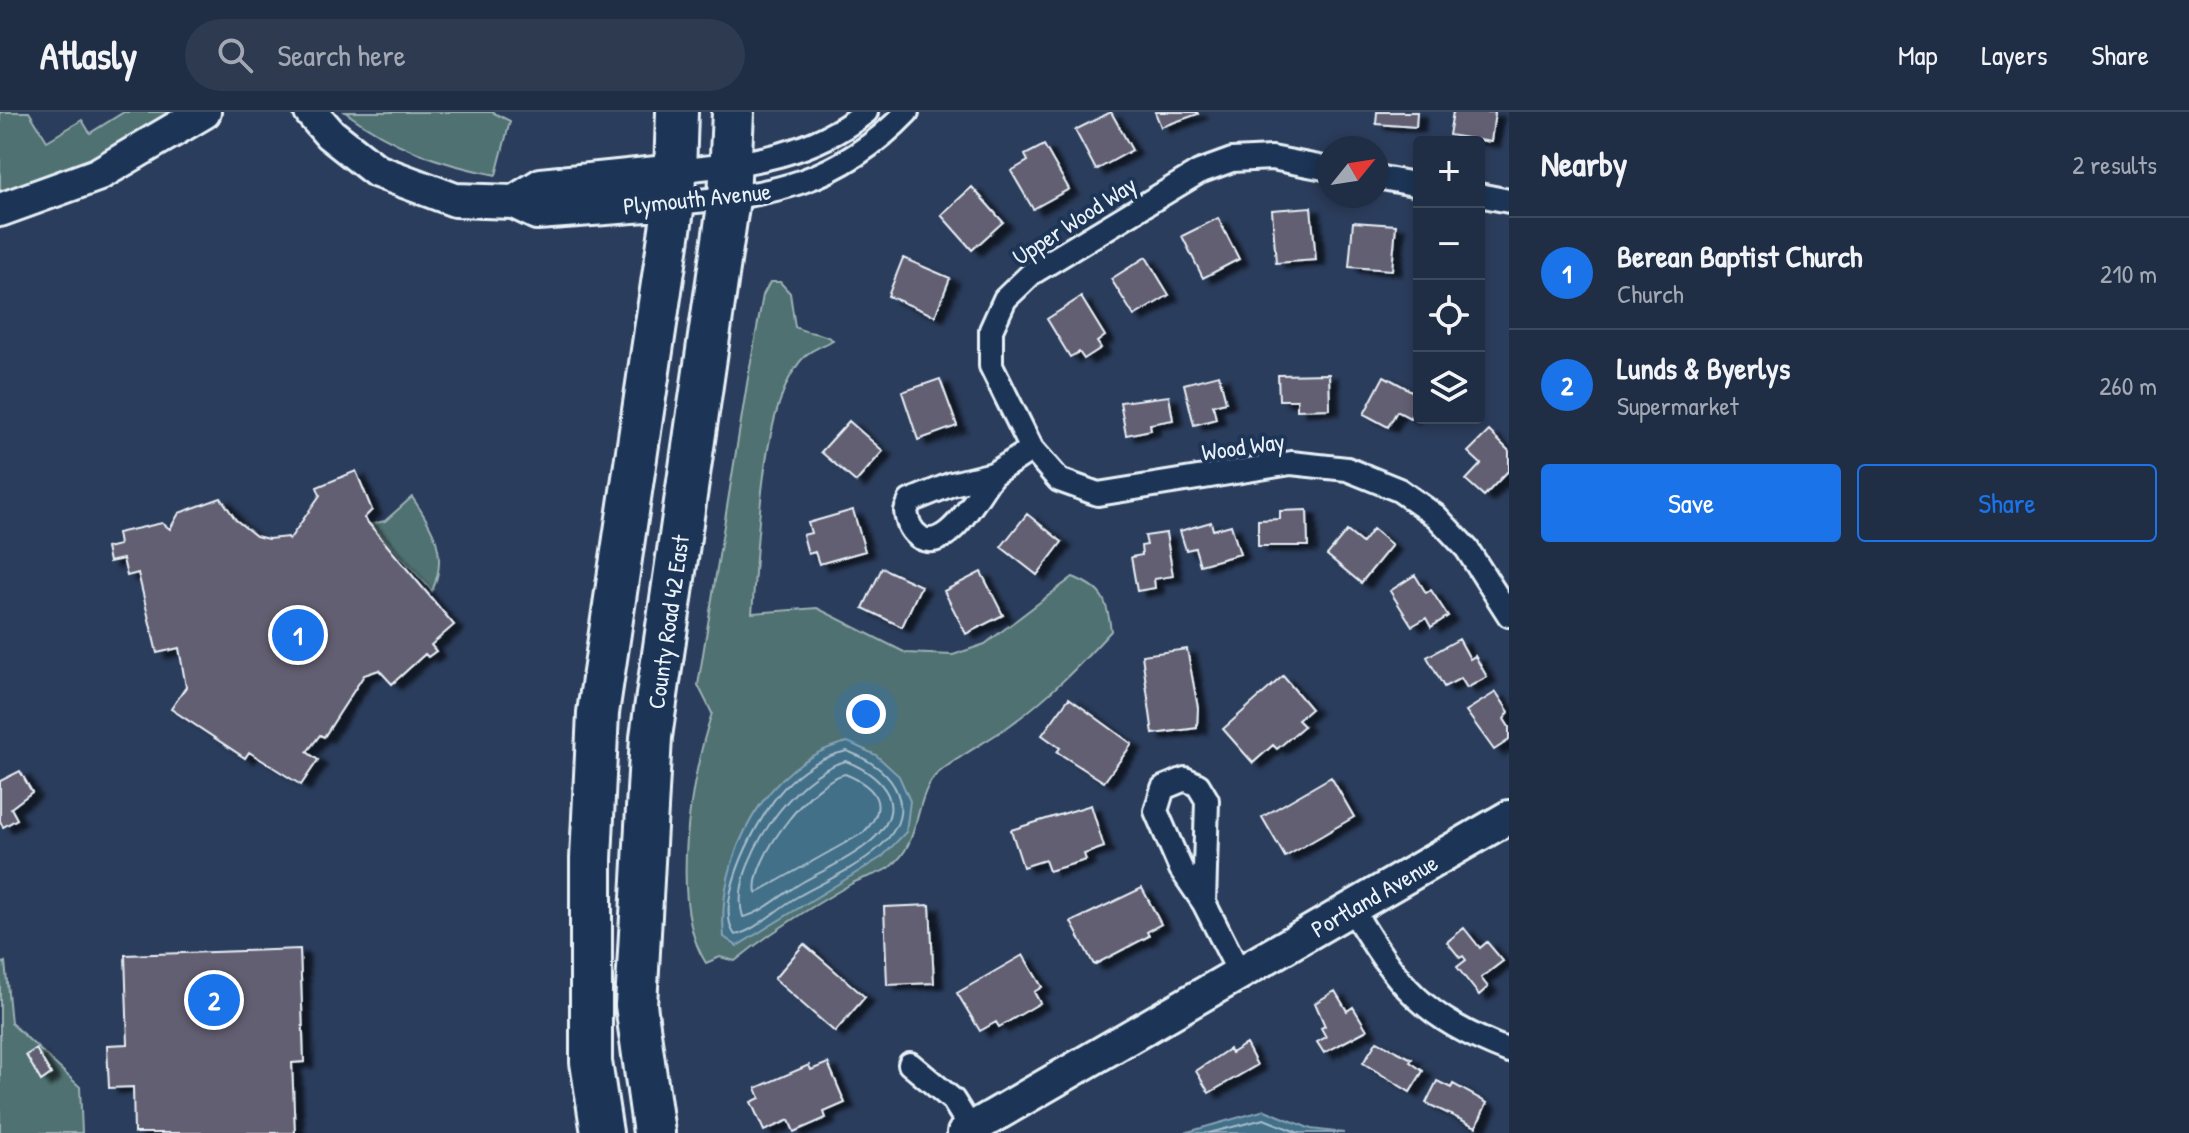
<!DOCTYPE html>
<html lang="en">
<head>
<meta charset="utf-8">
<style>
	:root { --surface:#202e45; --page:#2d3a50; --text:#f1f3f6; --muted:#a2a8b3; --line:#3d4a5e; --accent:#1a73e8 }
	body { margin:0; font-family:"Patrick Hand",sans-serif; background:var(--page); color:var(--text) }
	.controls { position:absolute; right:24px; top:24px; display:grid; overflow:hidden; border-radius:8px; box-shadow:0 4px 12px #0003 }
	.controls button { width:72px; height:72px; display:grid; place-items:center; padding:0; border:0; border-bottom:2px solid var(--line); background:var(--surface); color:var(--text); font:40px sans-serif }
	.compass { position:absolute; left:1317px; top:24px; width:72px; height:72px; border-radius:50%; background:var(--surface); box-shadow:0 4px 12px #0003; rotate:60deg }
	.you { position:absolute; left:866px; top:602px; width:28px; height:28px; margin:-20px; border:6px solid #fff; border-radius:50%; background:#1a73e8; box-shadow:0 0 0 12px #1a73e833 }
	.badge { display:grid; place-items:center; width:52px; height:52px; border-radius:50%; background:var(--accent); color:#fff; font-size:26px; font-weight:700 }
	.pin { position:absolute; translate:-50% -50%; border:4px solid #fff; box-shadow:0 2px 8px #0006 }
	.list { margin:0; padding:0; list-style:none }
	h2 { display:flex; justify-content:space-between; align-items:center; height:104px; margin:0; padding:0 32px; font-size:34px }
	h2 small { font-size:26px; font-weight:400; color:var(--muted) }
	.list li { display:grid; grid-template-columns:52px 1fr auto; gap:24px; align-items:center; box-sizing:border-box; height:112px; padding:0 32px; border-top:2px solid var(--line) }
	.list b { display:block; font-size:30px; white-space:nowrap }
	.list p { margin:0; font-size:26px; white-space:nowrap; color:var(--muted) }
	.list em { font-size:26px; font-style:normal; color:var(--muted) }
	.actions { display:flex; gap:16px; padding:24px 32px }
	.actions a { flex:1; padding:18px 0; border:2px solid var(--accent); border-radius:8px; text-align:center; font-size:28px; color:var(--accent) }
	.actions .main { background:var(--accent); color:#fff }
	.icon { flex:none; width:44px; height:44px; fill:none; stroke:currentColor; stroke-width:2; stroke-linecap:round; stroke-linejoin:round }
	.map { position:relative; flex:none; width:1509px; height:1021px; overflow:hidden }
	header { display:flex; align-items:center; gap:48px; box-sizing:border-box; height:112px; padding:0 40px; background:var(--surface); border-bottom:2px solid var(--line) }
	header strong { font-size:38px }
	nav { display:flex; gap:44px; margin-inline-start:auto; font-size:28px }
	.search { width:560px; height:72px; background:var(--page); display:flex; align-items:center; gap:20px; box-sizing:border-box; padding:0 28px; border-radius:44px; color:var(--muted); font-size:30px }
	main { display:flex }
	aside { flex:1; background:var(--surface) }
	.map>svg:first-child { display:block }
</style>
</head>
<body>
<header>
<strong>Atlasly</strong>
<div class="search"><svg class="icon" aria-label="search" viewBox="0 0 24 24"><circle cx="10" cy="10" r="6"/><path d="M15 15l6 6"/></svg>Search here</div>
<nav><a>Map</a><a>Layers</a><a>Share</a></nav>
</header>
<main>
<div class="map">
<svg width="1509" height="1021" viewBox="0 0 1509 1021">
	<defs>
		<filter id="shadow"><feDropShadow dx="9" dy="5" stdDeviation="2" flood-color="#0009"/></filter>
	</defs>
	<rect width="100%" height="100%" fill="#2b3d5c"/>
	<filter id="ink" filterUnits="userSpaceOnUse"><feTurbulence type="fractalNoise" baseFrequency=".0125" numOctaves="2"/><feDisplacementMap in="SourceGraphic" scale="16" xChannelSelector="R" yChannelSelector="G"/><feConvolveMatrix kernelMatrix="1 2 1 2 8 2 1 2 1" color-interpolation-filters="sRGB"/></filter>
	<g filter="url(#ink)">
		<!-- green -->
		<path fill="#4f7171" stroke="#9cb1b4" stroke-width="2" d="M0 0H29L47 29 82 8 90 21 124 0H204L0 98Z
			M345 0H492L510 9 496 63C439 52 392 35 345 0Z
			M770 170H780L790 181 795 215C809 223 821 219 833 228 825 233 813 237 806 243 759 287 758 438 752 501L817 496 906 541 953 543 985 532 1073 465C1103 477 1107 487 1111 519 1079 554 1048 586 1009 614 991 627 945 652 934 665 913 692 921 732 890 755 879 763 863 765 851 772 810 796 772 819 735 849L720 845 706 851C668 792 691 664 712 601L698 573 748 266 763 183Z
			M412 385C433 416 449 442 432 479L371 412 385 409Z
			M5 850 11 911 80 975 82 1021H0V852Z"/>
		<!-- water -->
		<path fill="#436f88" stroke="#85a3b5" stroke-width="2" d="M848 630 876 643 899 664 910 689 906 720 882 745 737 834 724 825C716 746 767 648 848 630Z
			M1265 998 1311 1017 1344 1021H1184Z"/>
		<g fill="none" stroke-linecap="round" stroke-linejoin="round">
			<!-- shore -->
			<path stroke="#a6bdcb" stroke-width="2" d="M847 639C868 647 888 659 897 680 919 732 832 764 797 785 779 795 754 820 735 823 711 790 760 701 784 676 802 657 822 644 847 639Z
				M846 649C863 656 880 666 888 683 905 725 830 754 801 771 784 781 761 802 743 805 727 754 796 660 846 649Z
				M845 662C877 675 890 694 863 721L756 781C749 749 812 668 845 662Z
				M1209 1021 1264 1007 1299 1021"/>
		</g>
		<!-- building -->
		<path fill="#635f72" stroke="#e8f1f8" stroke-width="2" filter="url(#shadow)" d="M1111 0 1132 38 1096 58 1075 18Z
			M1155 0H1197L1198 2 1161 15Z
			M1377 0H1417L1416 15 1376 12Z
			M1453 0H1495L1491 30 1449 23Z
			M1044 33 1069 77 1033 97 1011 59 1028 49 1025 43Z
			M972 75 1003 110 972 138 941 103Z
			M1311 95 1316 148 1276 151 1272 98Z
			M1218 106 1239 147 1203 166 1182 124Z
			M1353 110 1396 113 1392 158 1349 155Z
			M1146 145 1169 183 1134 204 1111 167Z
			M903 146 950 166 935 204 888 184Z
			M1081 185 1105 224 1097 230 1101 236 1084 247 1079 240 1070 245 1047 207Z
			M1329 262 1330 297 1297 298V288H1279L1278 263Z
			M1219 263 1226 290 1213 293 1216 307 1194 313 1184 272Z
			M1384 264 1419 283 1410 306 1397 299 1388 315 1364 302Z
			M940 267 957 314 918 328 902 280Z
			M1169 284 1173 308 1150 312 1151 318 1126 323 1120 290Z
			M849 309 883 339 856 370 821 340Z
			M1489 319 1509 339V358L1484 384 1466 368 1481 352 1468 340Z
			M356 359 372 398 364 406 454 513 431 533 436 539 428 545 425 542 392 572 379 558 364 563 324 625 320 623 307 640 318 648 301 673 249 640 245 646 171 597 186 575 179 536 157 541 138 461 127 464 123 447 109 450 106 436 119 433 117 421 162 411 170 417 179 401 221 386 236 408 256 424 268 427 288 425 289 428 320 383 317 375Z
			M853 398 865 439 819 452 815 440 808 442 803 423 811 421 808 411Z
			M1307 398 1308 434H1258V408L1280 407V399Z
			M1027 402 1062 430 1037 463 1001 435Z
			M1211 410 1213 418 1231 413 1240 442 1200 453 1195 436 1186 438 1180 419Z
			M1373 417 1392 433 1361 471 1327 443 1347 419 1362 431Z
			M1166 421 1173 464 1154 467 1155 476 1137 479 1131 445 1142 443 1141 434 1147 433 1145 424Z
			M882 456 921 474 902 515 863 496Z
			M981 460 1003 503 966 522 944 479Z
			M1415 463 1426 481 1431 478 1448 504 1431 515 1426 506 1412 514 1390 479Z
			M1459 527 1470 547 1475 544 1487 565 1467 576 1461 566 1444 575 1427 545Z
			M1187 537 1198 596 1197 616 1153 622 1142 543Z
			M1283 564 1311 597 1298 608 1304 614 1277 637 1273 633 1253 651 1223 617Z
			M1496 580 1509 600 1504 607 1509 615V628L1494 638 1466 599Z
			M1069 586 1132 632 1104 670 1057 640 1060 636 1042 623Z
			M20 659 32 680 11 696 17 707 3 715 0 709V669Z
			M1331 665 1354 705 1285 745 1262 705Z
			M1091 693 1104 735 1084 742 1086 748 1049 759 1045 748 1023 755 1011 718Z
			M1142 776 1161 812 1147 820 1149 824 1094 853 1071 810Z
			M930 793 934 871 887 873 884 795Z
			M1464 816 1480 836 1487 830 1503 849 1481 866 1488 875 1479 883 1457 855 1466 848 1463 844 1460 846 1447 830Z
			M804 832 865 885 835 920 774 867Z
			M300 837 304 950 292 951 295 1021H134L133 975 109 976 107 933 128 932 125 843Z
			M1023 843 1042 875 1034 880 1040 891 999 915 996 910 980 919 957 881Z
			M1335 879 1347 899 1353 895 1367 918 1324 941 1317 930 1326 925 1321 916 1325 914 1315 891Z
			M1377 929 1412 947 1410 950 1423 959 1410 980 1363 951Z
			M1246 932 1257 953 1209 981 1196 959 1229 937 1231 941Z
			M36 937 51 962 41 969 26 943Z
			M828 951 845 991 824 1000 826 1006 794 1020 789 1008 764 1019 751 990 760 986 756 976 809 953 811 958Z
			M1437 969 1451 976 1453 972 1487 991 1476 1015 1426 991Z"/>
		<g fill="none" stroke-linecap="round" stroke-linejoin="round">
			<!-- street casing -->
			<g stroke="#e8f1f8" stroke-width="28">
				<path id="street" d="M1329 57 1272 46 1232 48 1199 60 1032 161 1005 187 991 218V254L1032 337 1059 368 1098 382 1291 351 1347 357 1399 378 1436 404 1467 437 1509 503
					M676 59C747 51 808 46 866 0
					M1377 65 1419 73
					M1479 83 1509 89
					M674 91C770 84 838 72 907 0
					M993 362C979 380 949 440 921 426 911 420 907 410 906 399L910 389 952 372 993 362 1032 337
					M1204 791 1207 688 1198 673 1185 667 1163 676 1156 699 1181 757 1204 791 1240 862
					M1352 797C1399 875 1422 905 1509 939
					M910 952 953 988 971 1017"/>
			</g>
			<!-- secondary casing -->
			<g stroke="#e8f1f8" stroke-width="38">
				<g id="secondary">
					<path d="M311 0 330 22 377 59 455 88 514 90 537 101 674 91"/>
					<path d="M514 90 541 73 676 59"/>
					<path d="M0 98 97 63 204 0"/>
					<path id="s1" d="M964 1021 1509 705"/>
				</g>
			</g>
			<!-- highway casing -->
			<g stroke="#e8f1f8" stroke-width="46">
				<g id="highway">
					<path d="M602 1021 591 950V747L598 601 674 91 677 0"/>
					<path id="s2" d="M654 1021 636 893 651 625 729 87 733 0"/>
				</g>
			</g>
			<!-- street -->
			<use href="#street" stroke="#1d3557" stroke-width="22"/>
			<!-- secondary -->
			<use href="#secondary" stroke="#1d3557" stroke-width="32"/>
			<!-- highway -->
			<use href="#highway" stroke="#1d3557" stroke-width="40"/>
		</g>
	</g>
	<g text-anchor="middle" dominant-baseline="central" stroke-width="8" stroke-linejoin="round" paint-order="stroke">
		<!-- street labels -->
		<g font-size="24" fill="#e8f1f8" stroke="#1d3557">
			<text transform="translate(697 86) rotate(-6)">Plymouth Avenue</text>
			<text transform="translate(1074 108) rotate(-33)">Upper Wood Way</text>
			<text transform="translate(1243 334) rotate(-8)">Wood Way</text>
			<text stroke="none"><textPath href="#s2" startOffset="514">County Road 42 East</textPath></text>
			<text stroke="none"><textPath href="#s1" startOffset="474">Portland Avenue</textPath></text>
		</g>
	</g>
</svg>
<div class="controls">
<button>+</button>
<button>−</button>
<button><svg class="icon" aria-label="locate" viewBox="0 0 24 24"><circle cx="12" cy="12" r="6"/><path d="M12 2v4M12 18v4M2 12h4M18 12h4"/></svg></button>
<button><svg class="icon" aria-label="layers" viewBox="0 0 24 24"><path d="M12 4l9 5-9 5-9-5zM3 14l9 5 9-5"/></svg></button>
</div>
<svg class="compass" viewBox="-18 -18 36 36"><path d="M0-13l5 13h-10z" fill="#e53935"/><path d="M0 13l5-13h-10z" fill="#a2a8b3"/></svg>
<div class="you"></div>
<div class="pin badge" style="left:298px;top:523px">1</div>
<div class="pin badge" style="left:214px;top:888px">2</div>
</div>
<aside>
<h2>Nearby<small>2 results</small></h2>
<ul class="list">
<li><span class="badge">1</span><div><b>Berean Baptist Church</b><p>Church</p></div><em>210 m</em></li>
<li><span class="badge">2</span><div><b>Lunds &amp; Byerlys</b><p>Supermarket</p></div><em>260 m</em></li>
</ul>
<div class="actions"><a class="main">Save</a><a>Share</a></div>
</aside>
</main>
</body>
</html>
